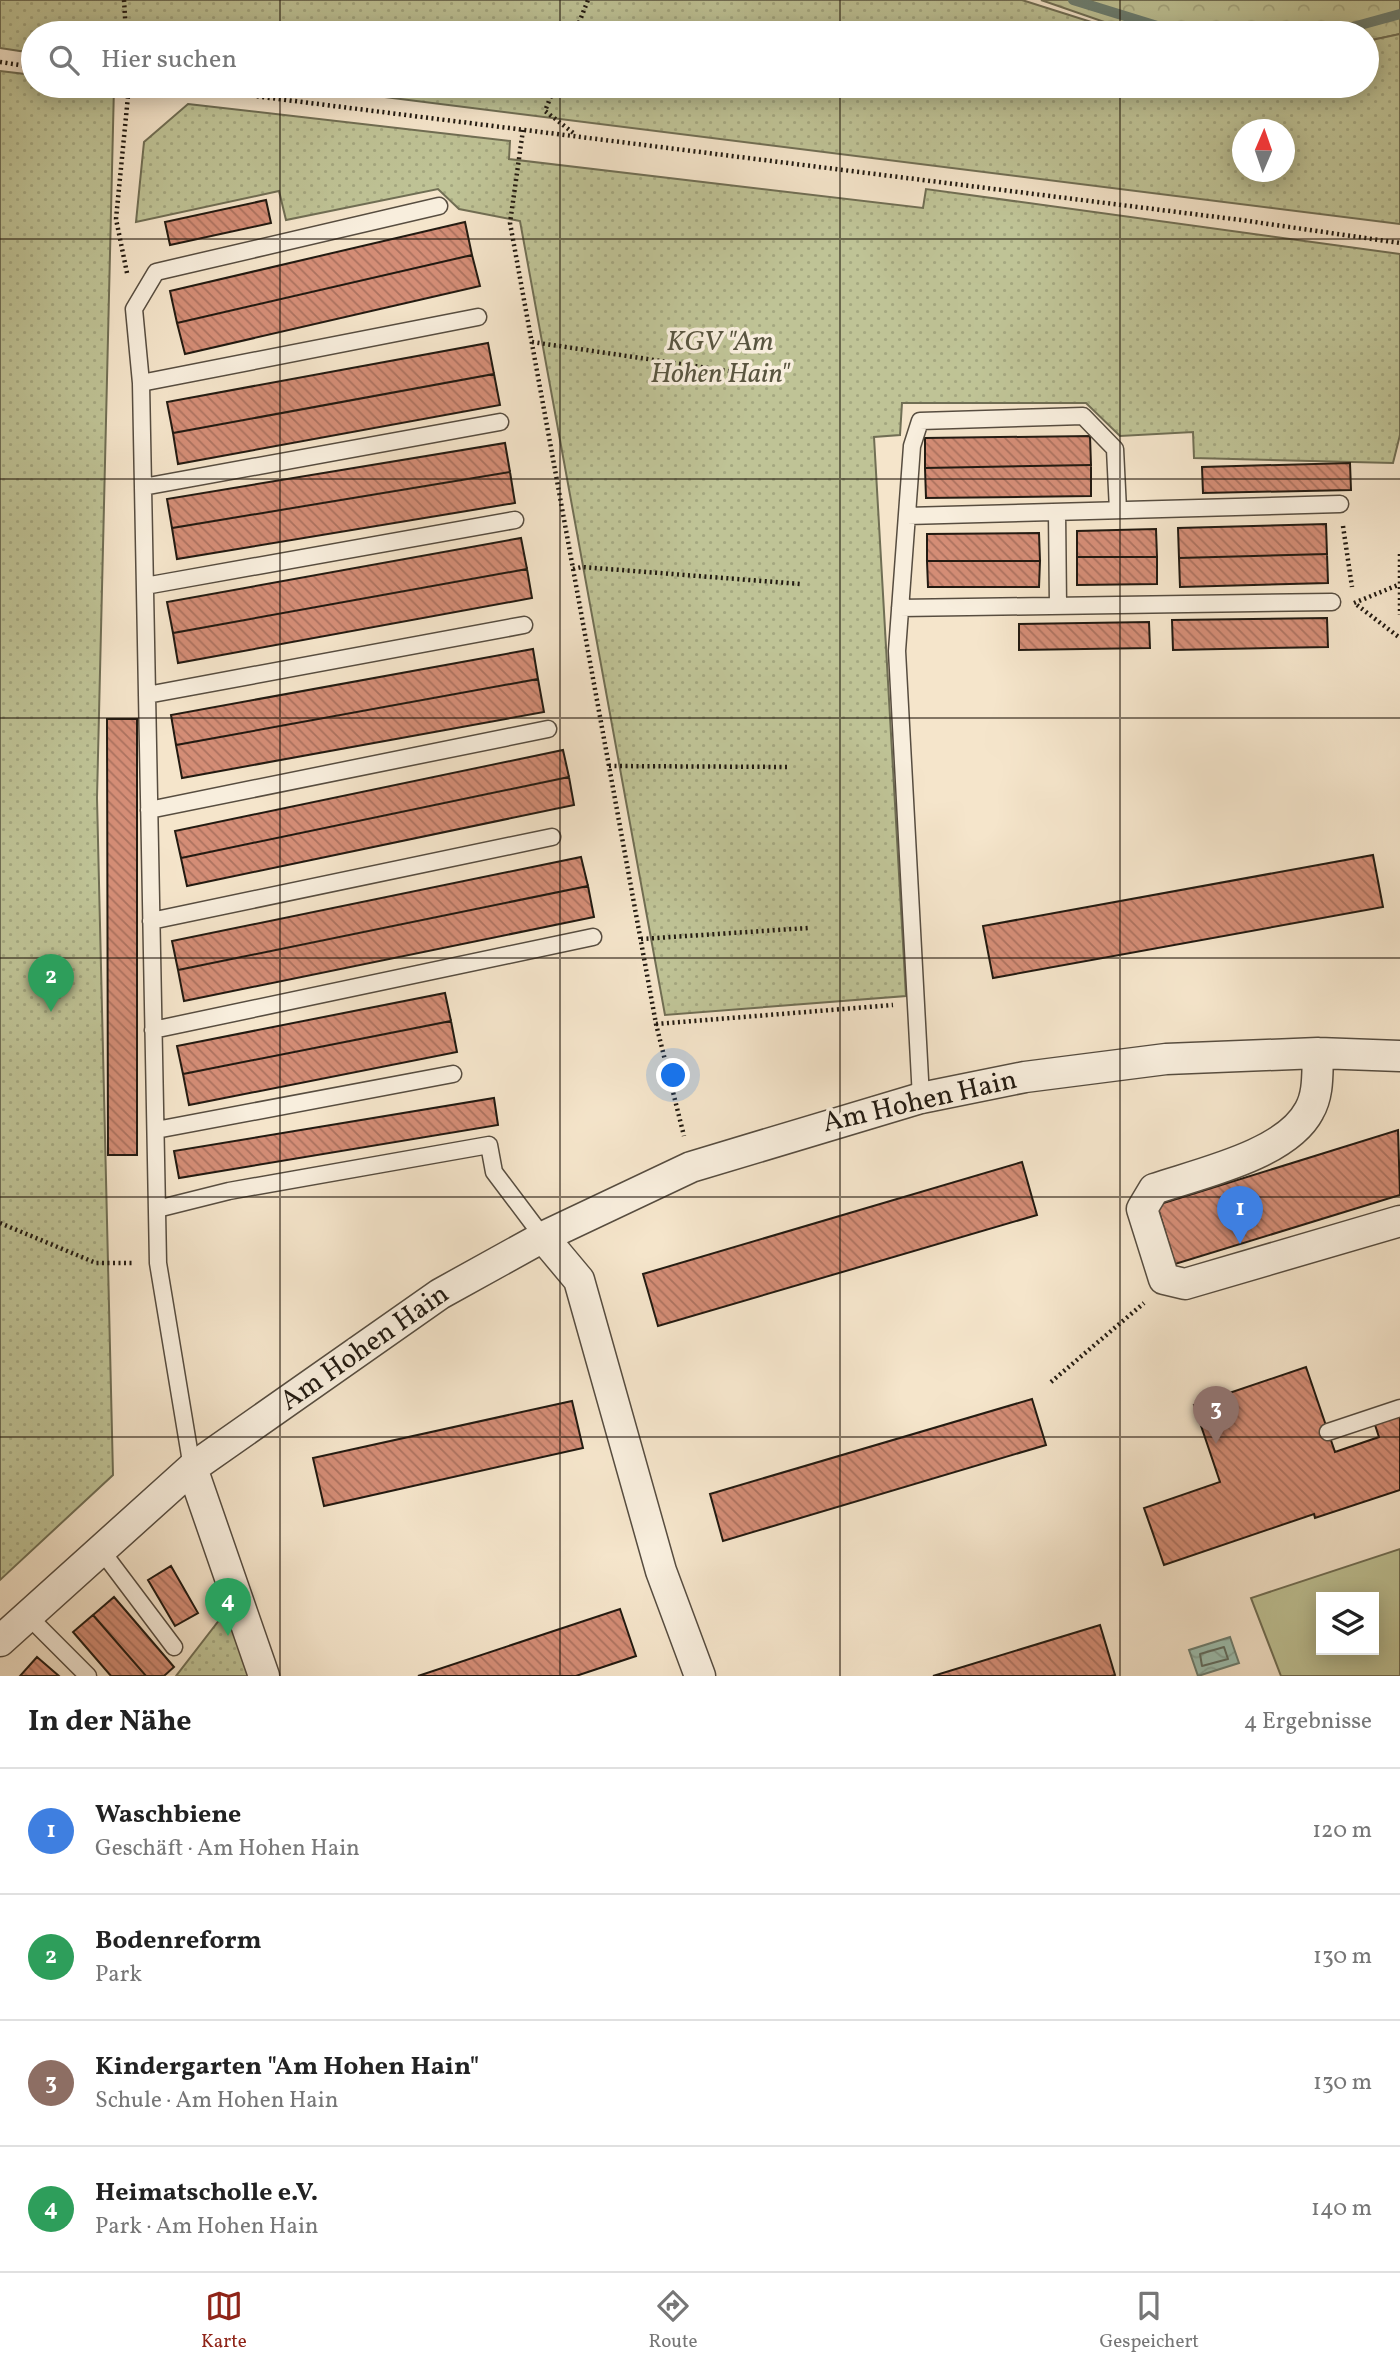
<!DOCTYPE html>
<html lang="de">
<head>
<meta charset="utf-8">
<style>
	:root { --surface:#fff; --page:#f6f6f6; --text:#222; --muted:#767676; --line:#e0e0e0; --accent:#8f2418 }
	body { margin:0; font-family:Vollkorn,serif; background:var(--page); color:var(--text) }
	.controls { position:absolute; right:21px; bottom:21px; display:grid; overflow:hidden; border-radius:0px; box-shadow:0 4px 18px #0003 }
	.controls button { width:63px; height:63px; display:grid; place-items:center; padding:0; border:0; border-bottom:2px solid var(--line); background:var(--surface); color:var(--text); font:35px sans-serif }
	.compass { position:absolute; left:1232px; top:119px; width:63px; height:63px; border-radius:50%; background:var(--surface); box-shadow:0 4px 18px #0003; rotate:2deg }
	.you { position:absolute; left:674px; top:1076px; width:24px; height:24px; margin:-18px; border:5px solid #fff; border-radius:50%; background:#1a73e8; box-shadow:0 0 0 10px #1a73e833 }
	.badge { display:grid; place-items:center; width:46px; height:46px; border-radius:50%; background:var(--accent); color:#fff; font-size:23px; font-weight:700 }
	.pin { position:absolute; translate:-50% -58px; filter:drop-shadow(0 2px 4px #0008) }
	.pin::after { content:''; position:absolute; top:37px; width:24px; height:21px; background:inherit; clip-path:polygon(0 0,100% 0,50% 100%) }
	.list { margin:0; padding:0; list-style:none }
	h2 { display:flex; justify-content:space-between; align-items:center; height:91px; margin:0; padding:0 28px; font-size:30px }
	h2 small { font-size:23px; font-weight:400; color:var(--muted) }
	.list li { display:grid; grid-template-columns:46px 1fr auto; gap:21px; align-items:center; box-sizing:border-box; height:126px; padding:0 28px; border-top:2px solid var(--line) }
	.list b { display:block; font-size:26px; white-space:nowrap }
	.list p { margin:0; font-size:23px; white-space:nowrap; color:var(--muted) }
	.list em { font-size:23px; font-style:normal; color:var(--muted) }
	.icon { flex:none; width:38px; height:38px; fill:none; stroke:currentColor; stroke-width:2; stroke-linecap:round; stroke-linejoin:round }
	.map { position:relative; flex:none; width:1400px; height:1676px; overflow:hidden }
	.search { position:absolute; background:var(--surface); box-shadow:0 4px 18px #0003; left:21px; right:21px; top:21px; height:77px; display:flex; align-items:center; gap:18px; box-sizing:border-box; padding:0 24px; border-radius:38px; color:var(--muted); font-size:26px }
	.sheet { height:595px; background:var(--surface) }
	nav { display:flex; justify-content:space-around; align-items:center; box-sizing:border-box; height:98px; border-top:2px solid var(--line); background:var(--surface); font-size:19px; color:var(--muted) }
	nav a { display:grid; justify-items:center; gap:4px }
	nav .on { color:var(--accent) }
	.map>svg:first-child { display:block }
</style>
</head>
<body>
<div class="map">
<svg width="1400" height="1676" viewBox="0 0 1400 1676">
	<defs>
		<pattern id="forest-crowns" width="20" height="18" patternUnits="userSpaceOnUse" patternTransform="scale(1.75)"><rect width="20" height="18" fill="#bfc396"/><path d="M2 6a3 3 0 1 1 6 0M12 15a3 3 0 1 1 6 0" fill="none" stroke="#a4a780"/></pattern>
		<pattern id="garden-dots" width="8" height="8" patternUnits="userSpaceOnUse" patternTransform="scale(1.75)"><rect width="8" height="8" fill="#bfc396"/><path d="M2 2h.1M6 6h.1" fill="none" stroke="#a4a780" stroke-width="1.8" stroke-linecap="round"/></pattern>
		<pattern id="water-waves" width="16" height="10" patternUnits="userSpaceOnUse" patternTransform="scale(1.75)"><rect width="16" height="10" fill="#9dc0b1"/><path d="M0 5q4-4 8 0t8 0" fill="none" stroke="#87a497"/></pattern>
		<pattern id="building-back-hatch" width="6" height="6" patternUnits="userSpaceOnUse" patternTransform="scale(1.75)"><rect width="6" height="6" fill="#d48d76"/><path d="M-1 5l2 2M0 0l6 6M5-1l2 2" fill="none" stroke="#ac725f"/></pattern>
	</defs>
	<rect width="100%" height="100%" fill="#f5e5cb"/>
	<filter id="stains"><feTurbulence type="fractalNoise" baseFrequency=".00286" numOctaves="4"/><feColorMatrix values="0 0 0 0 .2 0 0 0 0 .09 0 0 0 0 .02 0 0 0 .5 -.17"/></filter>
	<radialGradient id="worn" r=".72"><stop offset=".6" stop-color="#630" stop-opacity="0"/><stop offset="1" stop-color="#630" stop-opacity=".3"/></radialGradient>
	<!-- forest -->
	<path fill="url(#forest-crowns)" stroke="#706e54" stroke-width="2" d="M1041 0H1400V34L1367 41V33H1136Z"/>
	<!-- park -->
	<path fill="#bfc396" stroke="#706e54" stroke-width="2" fill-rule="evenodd" d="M1400 1549V1676H1281L1251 1598ZM1321 1597H1374V1650H1321Z"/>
	<!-- garden -->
	<path fill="url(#garden-dots)" stroke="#706e54" stroke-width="2" fill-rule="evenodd" d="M0 0H1022L1126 33H33V53L0 48Z
		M1400 34V224L297 86H1367V41ZM1242 130H1284V172H1242Z
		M0 71 33 75V86H114L97 798 113 1475 0 1580Z
		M188 104 510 141 509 159 923 208 926 189 1400 254V435L1393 463 1194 458 1193 432 1120 436 1086 403H902L900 435 874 437 906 996 665 1015 520 221 459 209 438 189 286 220 279 191 136 222 144 142Z
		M237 1597 264 1676H176Z"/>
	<!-- water -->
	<path fill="url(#water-waves)" stroke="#6c7e71" stroke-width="2" d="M1230 1637 1239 1663 1198 1676 1189 1650Z"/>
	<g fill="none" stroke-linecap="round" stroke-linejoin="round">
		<!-- shore -->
		<path stroke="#606d61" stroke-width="2" d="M1224 1647 1228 1659 1202 1666 1200 1654Z"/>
		<!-- stream -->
		<path stroke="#6c7e71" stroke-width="10" d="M1073 0 1180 33
			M1331 33 1400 14"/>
	</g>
	<!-- building -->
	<path fill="url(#building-back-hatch)" stroke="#221a11" stroke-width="2" d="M266 200 271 223 170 245 165 222Z
		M465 222 472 255 177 323 170 291Z
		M472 255 480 286 185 354 177 323Z
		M488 343 494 374 173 433 167 402Z
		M494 374 500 405 178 464 173 433Z
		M1090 436 1091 465 925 468V438Z
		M505 443 510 472 172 528 167 499Z
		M1350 463 1351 490 1203 493 1202 467Z
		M1091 465V496L926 498 925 468Z
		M510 472 515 503 177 559 172 528Z
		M1326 524 1327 554 1179 558 1178 528Z
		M1156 529 1157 557H1077V531Z
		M1039 533 1040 561H927V534Z
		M521 538 527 569 173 633 167 602Z
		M1327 554 1328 583 1180 587 1179 558Z
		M1077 557H1157V584L1077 585Z
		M927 561H1040L1039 587H928Z
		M527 569 532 598 178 663 173 633Z
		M1327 618 1328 647 1173 650 1172 620Z
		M1149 622 1150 648 1019 650V624Z
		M533 649 538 679 176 745 171 715Z
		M538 679 544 712 182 778 176 745Z
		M107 719H137V1155H108Z
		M563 750 569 777 181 858 175 831Z
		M569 777 574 805 187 886 181 858Z
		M1373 855 1383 907 993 978 983 926Z
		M581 857 588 886 178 970 172 941Z
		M588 886 594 917 184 1001 178 970Z
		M445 993 451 1021 183 1074 177 1046Z
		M451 1021 457 1052 189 1105 183 1074Z
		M494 1098 498 1125 179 1178 174 1151Z
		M1398 1130 1400 1195 1175 1264 1157 1205Z
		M1022 1162 1037 1215 658 1326 643 1274Z
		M1306 1367 1335 1452 1379 1437 1374 1422 1400 1414V1490L1315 1518 1314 1514 1164 1565 1144 1508 1220 1482 1194 1405Z
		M1032 1399 1046 1445 723 1541 710 1494Z
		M572 1401 583 1448 324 1506 313 1458Z
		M171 1566 198 1613 175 1626 148 1580Z
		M114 1597 174 1667 164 1676H146L93 1615Z
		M620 1609 636 1656 576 1676H418Z
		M93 1615 146 1676H111L73 1632Z
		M1100 1625 1115 1675 1111 1676H933Z
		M37 1657 59 1676H20Z"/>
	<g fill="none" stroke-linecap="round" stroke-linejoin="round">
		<!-- lane casing -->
		<g stroke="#574d40" stroke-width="19">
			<path id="lane" d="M141 383 478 317
				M143 487 500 422
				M1057 512 1058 606
				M907 516 1340 504
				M145 586 515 520
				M900 608 1332 602
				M147 695 524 625
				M149 810 548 729
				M151 921 552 837
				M153 1030 593 937
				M921 1098 897 651 912 446 920 421 1083 416 1115 449 1118 510
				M156 1130 453 1074
				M157 1209 229 1191 489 1145 494 1172 543 1237
				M1328 1432 1400 1408
				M192 1468 158 1263 141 383 134 309 156 272 439 206
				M101 1550 174 1647
				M28 1616 88 1676"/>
		</g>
		<!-- street casing -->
		<g stroke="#574d40" stroke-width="33">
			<path id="street" d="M1318 1053C1317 1073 1319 1094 1309 1111 1286 1155 1198 1174 1154 1189L1142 1209 1164 1279 1185 1284 1400 1221
				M543 1237 579 1280 661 1571 700 1676
				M192 1468 264 1676
				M0 1641 192 1468 440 1294 543 1237 691 1167 921 1098 1025 1077 1166 1059 1318 1053 1400 1056"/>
		</g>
		<!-- path -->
		<path stroke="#221a11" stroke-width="4.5" stroke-dasharray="2 3.5" stroke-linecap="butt" d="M124 0 126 33
			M575 33 588 0
			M0 62 33 67
			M175 86 1241 220 1400 243
			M555 86 545 111 576 135
			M523 130 510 223 656 1024 684 1136
			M127 273 116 219 129 86
			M532 342 783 379
			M1343 526 1352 587
			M1400 554V615
			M573 569 582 567 801 584
			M1354 603 1398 585
			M1357 605 1400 638
			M609 766 789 767
			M641 939 808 928
			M656 1024 893 1005
			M0 1223 96 1263H135
			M1051 1382 1144 1303"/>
		<!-- lane -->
		<use href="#lane" stroke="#f8eedd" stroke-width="16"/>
		<!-- street -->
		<use href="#street" stroke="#f8eedd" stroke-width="30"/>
	</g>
	<!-- grid -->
	<path fill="none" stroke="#221a11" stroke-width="2" stroke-opacity="0.55" d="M280 0V33M560 0V33M840 0V33M1120 0V33M280 86V1676M560 86V1676M840 86V1676M1120 86V1676M0 239H1400M0 479H1400M0 718H1400M0 958H1400M0 1197H1400M0 1437H1400"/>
	<g text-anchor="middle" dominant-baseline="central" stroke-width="7" stroke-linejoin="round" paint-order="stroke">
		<!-- park labels -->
		<g font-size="28" font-style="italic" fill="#595540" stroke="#f8eedd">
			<text x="720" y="342">KGV "Am<tspan x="720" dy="32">Hohen Hain"</tspan></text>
		</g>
		<!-- street labels -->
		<g font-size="28" fill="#221a11" stroke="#f8eedd">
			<text transform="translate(920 1102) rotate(-13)">Am Hohen Hain</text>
			<text transform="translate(365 1348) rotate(-35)">Am Hohen Hain</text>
		</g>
	</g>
	<rect width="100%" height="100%" filter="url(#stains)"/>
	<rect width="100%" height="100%" fill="url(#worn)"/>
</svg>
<div class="controls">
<button><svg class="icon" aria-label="layers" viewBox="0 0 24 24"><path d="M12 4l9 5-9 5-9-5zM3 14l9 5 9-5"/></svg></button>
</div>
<svg class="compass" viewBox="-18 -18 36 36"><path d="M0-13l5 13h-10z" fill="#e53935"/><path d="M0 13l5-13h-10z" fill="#767676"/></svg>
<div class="you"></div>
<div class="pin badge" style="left:1240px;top:1244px;background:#3f7fe0">1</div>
<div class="pin badge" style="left:51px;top:1012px;background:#2e9e5b">2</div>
<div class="pin badge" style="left:1216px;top:1444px;background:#8d6e63">3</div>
<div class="pin badge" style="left:228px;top:1636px;background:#2e9e5b">4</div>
<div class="search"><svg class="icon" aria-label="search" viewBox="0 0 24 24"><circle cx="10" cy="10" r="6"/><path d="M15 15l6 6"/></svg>Hier suchen</div>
</div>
<section class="sheet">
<h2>In der Nähe<small>4 Ergebnisse</small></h2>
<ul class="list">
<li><span class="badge" style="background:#3f7fe0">1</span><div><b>Waschbiene</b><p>Geschäft · Am Hohen Hain</p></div><em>120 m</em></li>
<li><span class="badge" style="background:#2e9e5b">2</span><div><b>Bodenreform</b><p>Park</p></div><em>130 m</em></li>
<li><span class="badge" style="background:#8d6e63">3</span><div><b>Kindergarten &quot;Am Hohen Hain&quot;</b><p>Schule · Am Hohen Hain</p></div><em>130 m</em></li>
<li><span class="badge" style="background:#2e9e5b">4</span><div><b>Heimatscholle e.V.</b><p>Park · Am Hohen Hain</p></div><em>140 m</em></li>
</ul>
</section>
<nav>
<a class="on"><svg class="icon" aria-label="map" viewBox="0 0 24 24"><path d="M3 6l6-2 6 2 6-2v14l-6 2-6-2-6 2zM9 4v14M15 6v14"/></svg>Karte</a>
<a><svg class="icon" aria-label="directions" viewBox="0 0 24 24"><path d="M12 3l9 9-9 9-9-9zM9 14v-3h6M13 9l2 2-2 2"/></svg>Route</a>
<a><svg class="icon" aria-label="saved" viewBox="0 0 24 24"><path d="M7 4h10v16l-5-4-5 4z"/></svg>Gespeichert</a>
</nav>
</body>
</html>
